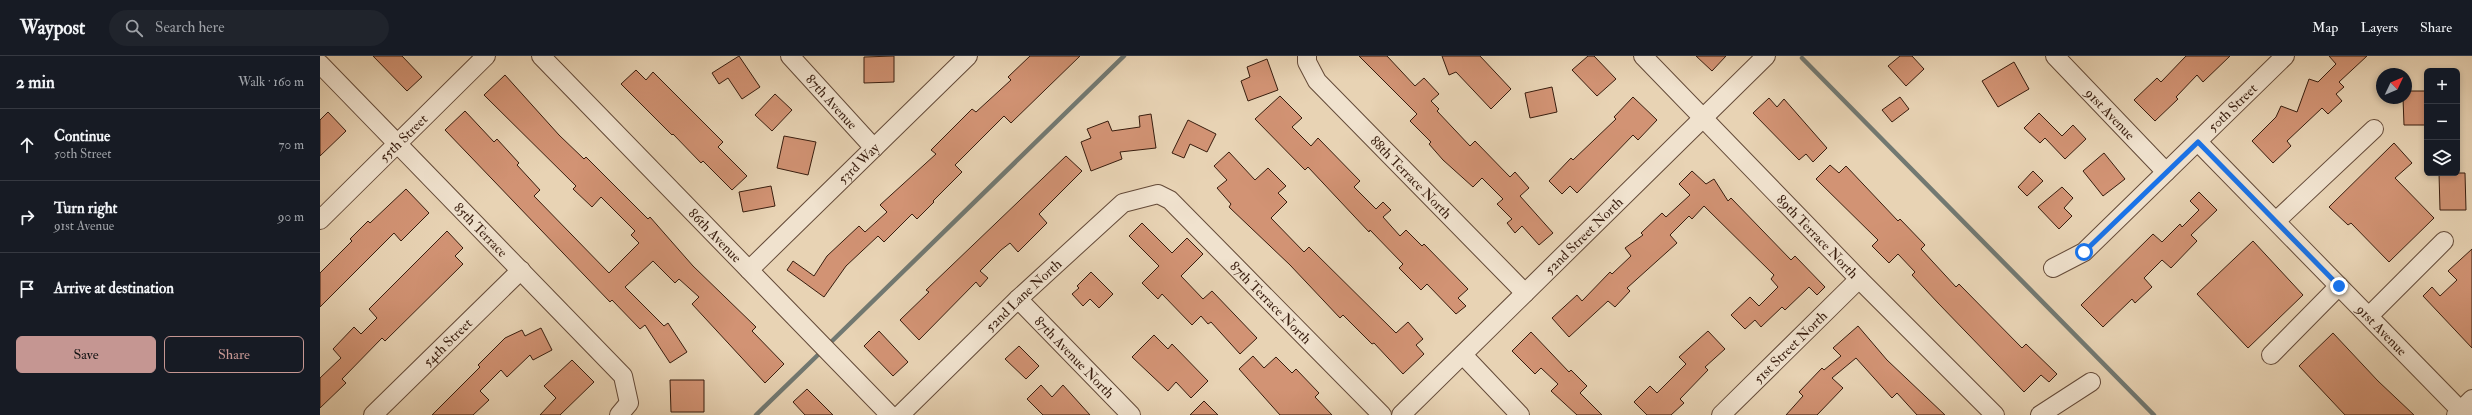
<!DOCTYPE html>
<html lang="en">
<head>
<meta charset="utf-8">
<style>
	:root { --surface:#171b24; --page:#20242c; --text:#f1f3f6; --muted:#9ea1a6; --line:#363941; --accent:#c59692 }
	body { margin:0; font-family:"IM FELL Double Pica",serif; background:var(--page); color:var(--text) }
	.controls { position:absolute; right:12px; top:12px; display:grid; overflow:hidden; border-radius:6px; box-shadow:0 2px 6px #0003 }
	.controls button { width:36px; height:36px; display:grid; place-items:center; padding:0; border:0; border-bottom:1px solid var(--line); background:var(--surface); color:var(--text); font:20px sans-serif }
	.compass { position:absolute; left:2056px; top:12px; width:36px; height:36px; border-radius:50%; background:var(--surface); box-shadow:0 2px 6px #0003; rotate:46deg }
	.stop { position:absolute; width:12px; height:12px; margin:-9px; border:3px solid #1a73e8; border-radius:50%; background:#fff }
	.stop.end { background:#1a73e8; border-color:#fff; box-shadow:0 1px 4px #0008 }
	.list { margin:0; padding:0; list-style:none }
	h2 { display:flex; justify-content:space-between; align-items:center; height:52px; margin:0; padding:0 16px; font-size:17px }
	h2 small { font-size:13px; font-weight:400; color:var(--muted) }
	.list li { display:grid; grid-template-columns:26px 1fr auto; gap:12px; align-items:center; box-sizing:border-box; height:72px; padding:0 16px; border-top:1px solid var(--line) }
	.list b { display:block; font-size:15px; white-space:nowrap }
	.list p { margin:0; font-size:13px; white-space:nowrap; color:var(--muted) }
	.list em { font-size:13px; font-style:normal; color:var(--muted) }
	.actions { display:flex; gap:8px; padding:12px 16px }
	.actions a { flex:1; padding:9px 0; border:1px solid var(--accent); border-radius:6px; text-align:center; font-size:14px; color:var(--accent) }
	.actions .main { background:var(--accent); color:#111 }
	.icon { flex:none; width:22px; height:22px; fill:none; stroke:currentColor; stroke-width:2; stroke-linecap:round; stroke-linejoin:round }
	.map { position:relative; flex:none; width:2152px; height:359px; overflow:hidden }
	header { display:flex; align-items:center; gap:24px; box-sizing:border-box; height:56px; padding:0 20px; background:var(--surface); border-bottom:1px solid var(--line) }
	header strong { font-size:19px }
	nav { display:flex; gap:22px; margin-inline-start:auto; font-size:14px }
	.search { width:280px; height:36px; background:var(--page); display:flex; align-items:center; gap:10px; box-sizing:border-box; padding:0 14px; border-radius:22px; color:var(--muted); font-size:15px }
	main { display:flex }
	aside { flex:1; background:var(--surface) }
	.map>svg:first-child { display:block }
</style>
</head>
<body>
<header>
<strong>Waypost</strong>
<div class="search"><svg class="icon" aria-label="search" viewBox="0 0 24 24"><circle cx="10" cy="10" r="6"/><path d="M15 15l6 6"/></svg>Search here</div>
<nav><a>Map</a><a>Layers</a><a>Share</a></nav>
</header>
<main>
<aside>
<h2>2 min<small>Walk · 160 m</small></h2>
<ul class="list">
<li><svg class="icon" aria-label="ahead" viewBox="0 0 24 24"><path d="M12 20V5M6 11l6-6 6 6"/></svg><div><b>Continue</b><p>50th Street</p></div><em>70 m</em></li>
<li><svg class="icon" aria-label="right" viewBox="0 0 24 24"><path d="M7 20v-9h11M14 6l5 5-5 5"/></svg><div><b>Turn right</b><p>91st Avenue</p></div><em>90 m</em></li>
<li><svg class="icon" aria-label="arrive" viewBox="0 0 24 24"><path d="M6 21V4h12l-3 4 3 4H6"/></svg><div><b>Arrive at destination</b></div></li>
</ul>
<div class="actions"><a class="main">Save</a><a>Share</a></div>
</aside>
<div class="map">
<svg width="2152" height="359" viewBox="0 0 2152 359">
	<rect width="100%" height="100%" fill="#e8d3b4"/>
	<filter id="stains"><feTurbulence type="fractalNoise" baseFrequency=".005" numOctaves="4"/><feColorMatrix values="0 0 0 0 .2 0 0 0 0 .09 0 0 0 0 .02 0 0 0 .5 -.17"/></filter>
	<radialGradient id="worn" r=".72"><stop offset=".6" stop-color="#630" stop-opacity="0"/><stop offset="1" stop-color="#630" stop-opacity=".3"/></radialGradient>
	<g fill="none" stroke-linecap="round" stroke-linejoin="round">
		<!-- stream -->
		<path stroke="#727972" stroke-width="4.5" d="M1482 2 1834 359
			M508 289 804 0
			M436 359 502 295"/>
	</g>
	<!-- building -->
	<path fill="#d29374" stroke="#381d0e" d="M53 0H82L102 21 87 35Z
		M419 0 440 31 422 43 408 22 399 28 392 17Z
		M574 0V26L544 27V1Z
		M710 0H760L691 67 684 60 635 109 642 116 613 145 614 146 597 163 592 158 564 186 558 180 526 210 504 241 467 214 473 205 494 220 507 200 539 170 545 176 567 156 560 149 616 98 611 94 652 53 656 56 691 24 688 21Z
		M1039 0H1067L1095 30 1104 22 1119 38 1111 45 1119 53 1117 55 1150 90 1155 85 1190 121 1195 116 1209 132 1200 140 1233 177 1219 189 1202 170 1195 177 1187 167 1192 163 1177 148 1183 143 1162 122 1153 131 1123 104 1109 88 1111 86 1090 65 1097 58Z
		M1122 0H1160L1191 33 1171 53 1136 16 1129 19Z
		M1268 0H1274L1296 23 1277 40 1252 14Z
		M1376 0H1406L1392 15Z
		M1580 0H1592L1604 13 1586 30 1568 10Z
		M1866 0H1910L1883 26 1877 19 1856 41 1858 43 1835 65 1814 44 1837 22 1841 26Z
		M2009 0H2047L2019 26 2024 31 2016 38 2022 45 2008 58 2002 52 1967 85 1971 90 1953 107 1932 85 1956 61 1961 50 1977 56 1989 23 1998 26 2016 8Z
		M947 3 958 34 928 45 921 25 930 21 927 11Z
		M1694 6 1709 33 1678 51 1662 25Z
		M316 14 326 24 333 16 403 86 398 91 427 120 412 134 383 105 381 107 353 78 352 79 301 28Z
		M185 19 239 79 264 103 266 101 328 163 330 161 373 210 436 271 432 275 464 308 445 327 372 248 379 241 359 223 355 227 333 205 305 231 344 270 348 267 367 296 350 307 325 269 320 273 292 244 290 246 125 74 145 55 174 86 177 83 199 107 197 109 220 134 214 140 289 217 319 187 311 179 315 175 281 141 272 151 253 133 256 130 164 39Z
		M1232 31 1237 56 1210 62 1205 37Z
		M2086 35H2107V69H2084L2083 42H2086Z
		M455 38 472 54 452 75 435 59Z
		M960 40 982 62 972 71 991 90 998 82 1040 125 1034 131 1056 153 1063 146 1071 154 1063 161 1080 180 1086 174 1102 190 1104 188 1148 233 1138 242 1146 250 1136 258 1107 228 1101 234 1079 212 1083 208 1050 174 1049 176 988 111 985 114 935 63Z
		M1313 41 1337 64 1318 84 1313 79 1257 137 1250 130 1242 138 1229 125 1251 102 1253 104 1296 63 1294 61Z
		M1580 41 1589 53 1572 66 1562 54Z
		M1449 42 1457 51 1464 43 1507 92 1493 106 1486 98 1479 104 1433 57Z
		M8 56 26 75 0 100V64Z
		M1719 57 1742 80 1753 69 1766 83 1745 103 1725 82 1720 87 1704 72Z
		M831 58 836 92 800 96 802 103 771 115 761 86 771 82 767 73 788 65 792 75 820 71 819 60Z
		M868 64 896 78 887 96 870 88 864 102 852 97Z
		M464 80 496 86 488 119 457 112Z
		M2074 87 2092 107 2075 122 2114 162 2069 206 2031 167 2028 169 2009 151Z
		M909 96 935 124 948 112 966 130 958 137 967 146 951 162 984 196 989 191 1076 277 1088 266 1103 283 1096 289 1104 298 1083 318 1054 287 1052 288 1023 259 1020 262 970 209 909 151 911 148 897 132 907 124 894 110Z
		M1784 97 1805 123 1783 140 1763 115Z
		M746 100 762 115 719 158 727 167 698 196 690 187 681 194 660 215 668 222 660 231 656 226 599 284 580 264 609 236 606 234Z
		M1510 109 1519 117 1526 110 1578 165 1580 163 1605 189 1601 193 1636 231 1639 228 1702 292 1706 288 1737 318 1729 326 1721 319 1704 336 1618 247 1592 219 1595 216 1578 198 1569 207 1552 190 1558 184 1496 123Z
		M1372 115 1386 128 1394 123 1408 145 1411 142 1471 204 1475 200 1505 231 1497 239 1489 231 1465 254 1462 251 1441 271 1435 264 1425 273 1411 259 1430 241 1439 250 1458 231 1451 223 1454 219 1384 150 1372 163 1369 160 1350 179 1357 187 1307 232 1310 235 1295 251 1288 245 1249 281 1232 262 1257 239 1262 245 1290 216 1292 218 1311 200 1305 192 1323 179 1321 177 1342 157 1346 161 1370 139 1359 128Z
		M1713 115 1723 125 1707 140 1698 131Z
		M2119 117H2145L2146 154H2120Z
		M451 130 455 150 423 156 419 136Z
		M1742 131 1753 142 1744 152 1752 160 1739 173 1718 151Z
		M86 133 109 157 81 185 74 177 0 251V217L32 185 30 183 48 165 50 167Z
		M1879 136 1897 154 1871 179 1877 185 1851 212 1842 204 1824 222 1832 231 1815 247 1812 243 1783 271 1761 249 1833 178 1842 186 1860 168 1862 171 1879 154 1870 145Z
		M822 167 852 197 867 182 883 198 861 220 883 243 892 235 937 282 920 298 891 266 888 268 881 260 872 269 842 238 838 243 822 227 839 210 809 180Z
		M127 175 143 192 135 200 143 208 65 285 62 282 22 323 26 327 0 352V322L21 302 13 293 34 271 41 278 57 262 49 253Z
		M1933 185 1983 239 1928 292 1877 238Z
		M2152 193V292L2103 240 2112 231 2120 240 2137 224 2128 215Z
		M771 216 793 238 779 252 770 243 763 250 752 238 759 232 757 230Z
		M1538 270 1567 304 1625 359H1597L1577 337 1572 342 1536 302 1512 322 1523 332 1497 359H1466L1483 340 1479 336 1502 312 1504 314 1521 300 1513 292Z
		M221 272 232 294 213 304 210 299 187 321 181 314 160 335 169 344 153 359H112L160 311 158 309 185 282 202 274 205 280Z
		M559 275 588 306 573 320 544 290Z
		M1388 275 1405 293 1385 311 1388 314 1360 343 1364 347 1351 359H1327L1314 346 1330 330 1337 337 1366 308 1359 301Z
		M1211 276 1249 316 1251 314 1267 330 1260 337 1282 359H1257L1231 335 1238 328 1221 312 1215 318 1192 295Z
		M2013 277 2058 325 2094 359H2025L1979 310Z
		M834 279 848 293 852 288 888 325 871 342 856 326 848 335 812 301Z
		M699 290 719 310 706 323 685 303Z
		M933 300 944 312 956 301 972 317 976 313 999 337 995 341 1012 359H960L919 313Z
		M252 304 274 326 240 359H220L236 342 224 330Z
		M350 324H384V356H351Z
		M721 329 732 341 743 329 770 359H723L707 343Z
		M487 333 513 359H485L473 346Z
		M884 345 898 359H870Z"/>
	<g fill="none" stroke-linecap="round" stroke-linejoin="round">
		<!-- minor casing -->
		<g stroke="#644a38" stroke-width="20">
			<g id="minor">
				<path id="s1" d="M221 0 570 359"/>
				<path id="s2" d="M470 0 554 92"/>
				<path id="s3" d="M987 0V6L997 25 1205 237"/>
				<path id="s4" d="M1323 0 1539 223 1675 359"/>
				<path id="s5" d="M1735 0 1846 116"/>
				<path id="s6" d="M0 8 303 320 309 347 299 359"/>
				<path id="s7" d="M1878 86 2145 359"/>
				<path id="s8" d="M0 164 166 0"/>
				<path d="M1956 165 2054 73"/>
				<path id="s9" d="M1733 212 1764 196 1965 0"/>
				<path id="s10" d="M429 214 648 0"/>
				<path id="s11" d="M698 243 811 359"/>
				<path d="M2049 260 2124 185"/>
				<path d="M1143 299 1200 359"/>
				<path d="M1951 299 2019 230"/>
				<path id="s12" d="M53 359 201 214"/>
				<path id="s13" d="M580 359 698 243 803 147 838 138 850 144 1062 359"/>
				<path id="s14" d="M1081 359 1446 0"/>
				<path id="s15" d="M1401 359 1539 223"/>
				<path d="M1720 359 1771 326"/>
				<path d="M2136 359 2152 343"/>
			</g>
		</g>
		<!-- minor -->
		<use href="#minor" stroke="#f0e2ce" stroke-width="18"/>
	</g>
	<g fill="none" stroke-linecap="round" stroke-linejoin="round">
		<!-- route -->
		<path stroke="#1a73e8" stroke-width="5" d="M1764 196 1878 86 2019 230"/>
	</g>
	<g text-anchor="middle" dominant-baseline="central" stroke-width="4" stroke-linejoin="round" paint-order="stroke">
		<!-- street labels -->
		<g font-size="14" fill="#381d0e" stroke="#f0e2ce">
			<text stroke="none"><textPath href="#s2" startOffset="62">87th Avenue</textPath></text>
			<text stroke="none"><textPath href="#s9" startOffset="242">50th Street</textPath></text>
			<text stroke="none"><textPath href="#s5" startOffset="80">91st Avenue</textPath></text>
			<text stroke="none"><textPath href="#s8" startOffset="117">55th Street</textPath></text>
			<text stroke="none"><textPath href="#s10" startOffset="153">53rd Way</textPath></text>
			<text stroke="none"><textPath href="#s3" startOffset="162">88th Terrace North</textPath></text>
			<text stroke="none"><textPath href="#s6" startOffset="231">85th Terrace</textPath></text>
			<text stroke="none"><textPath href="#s14" startOffset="256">52nd Street North</textPath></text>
			<text stroke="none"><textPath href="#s1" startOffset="250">86th Avenue</textPath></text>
			<text stroke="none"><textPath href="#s4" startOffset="251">89th Terrace North</textPath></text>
			<text stroke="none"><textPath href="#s13" startOffset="172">52nd Lane North</textPath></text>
			<text stroke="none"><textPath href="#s13" startOffset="501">87th Terrace North</textPath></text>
			<text stroke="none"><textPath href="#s7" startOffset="263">91st Avenue</textPath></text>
			<text stroke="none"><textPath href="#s12" startOffset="104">54th Street</textPath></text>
			<text stroke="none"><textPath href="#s15" startOffset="97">51st Street North</textPath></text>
			<text stroke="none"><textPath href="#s11" startOffset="81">87th Avenue North</textPath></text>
		</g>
	</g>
	<rect width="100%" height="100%" filter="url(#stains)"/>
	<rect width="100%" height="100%" fill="url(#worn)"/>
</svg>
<div class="controls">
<button>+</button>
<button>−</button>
<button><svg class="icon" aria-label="layers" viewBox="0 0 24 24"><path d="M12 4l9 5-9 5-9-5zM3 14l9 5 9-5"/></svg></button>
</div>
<svg class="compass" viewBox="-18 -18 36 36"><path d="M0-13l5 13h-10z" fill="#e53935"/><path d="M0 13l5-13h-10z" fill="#9ea1a6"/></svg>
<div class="stop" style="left:1764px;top:196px"></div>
<div class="stop end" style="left:2019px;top:230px"></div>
</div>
</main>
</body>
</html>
